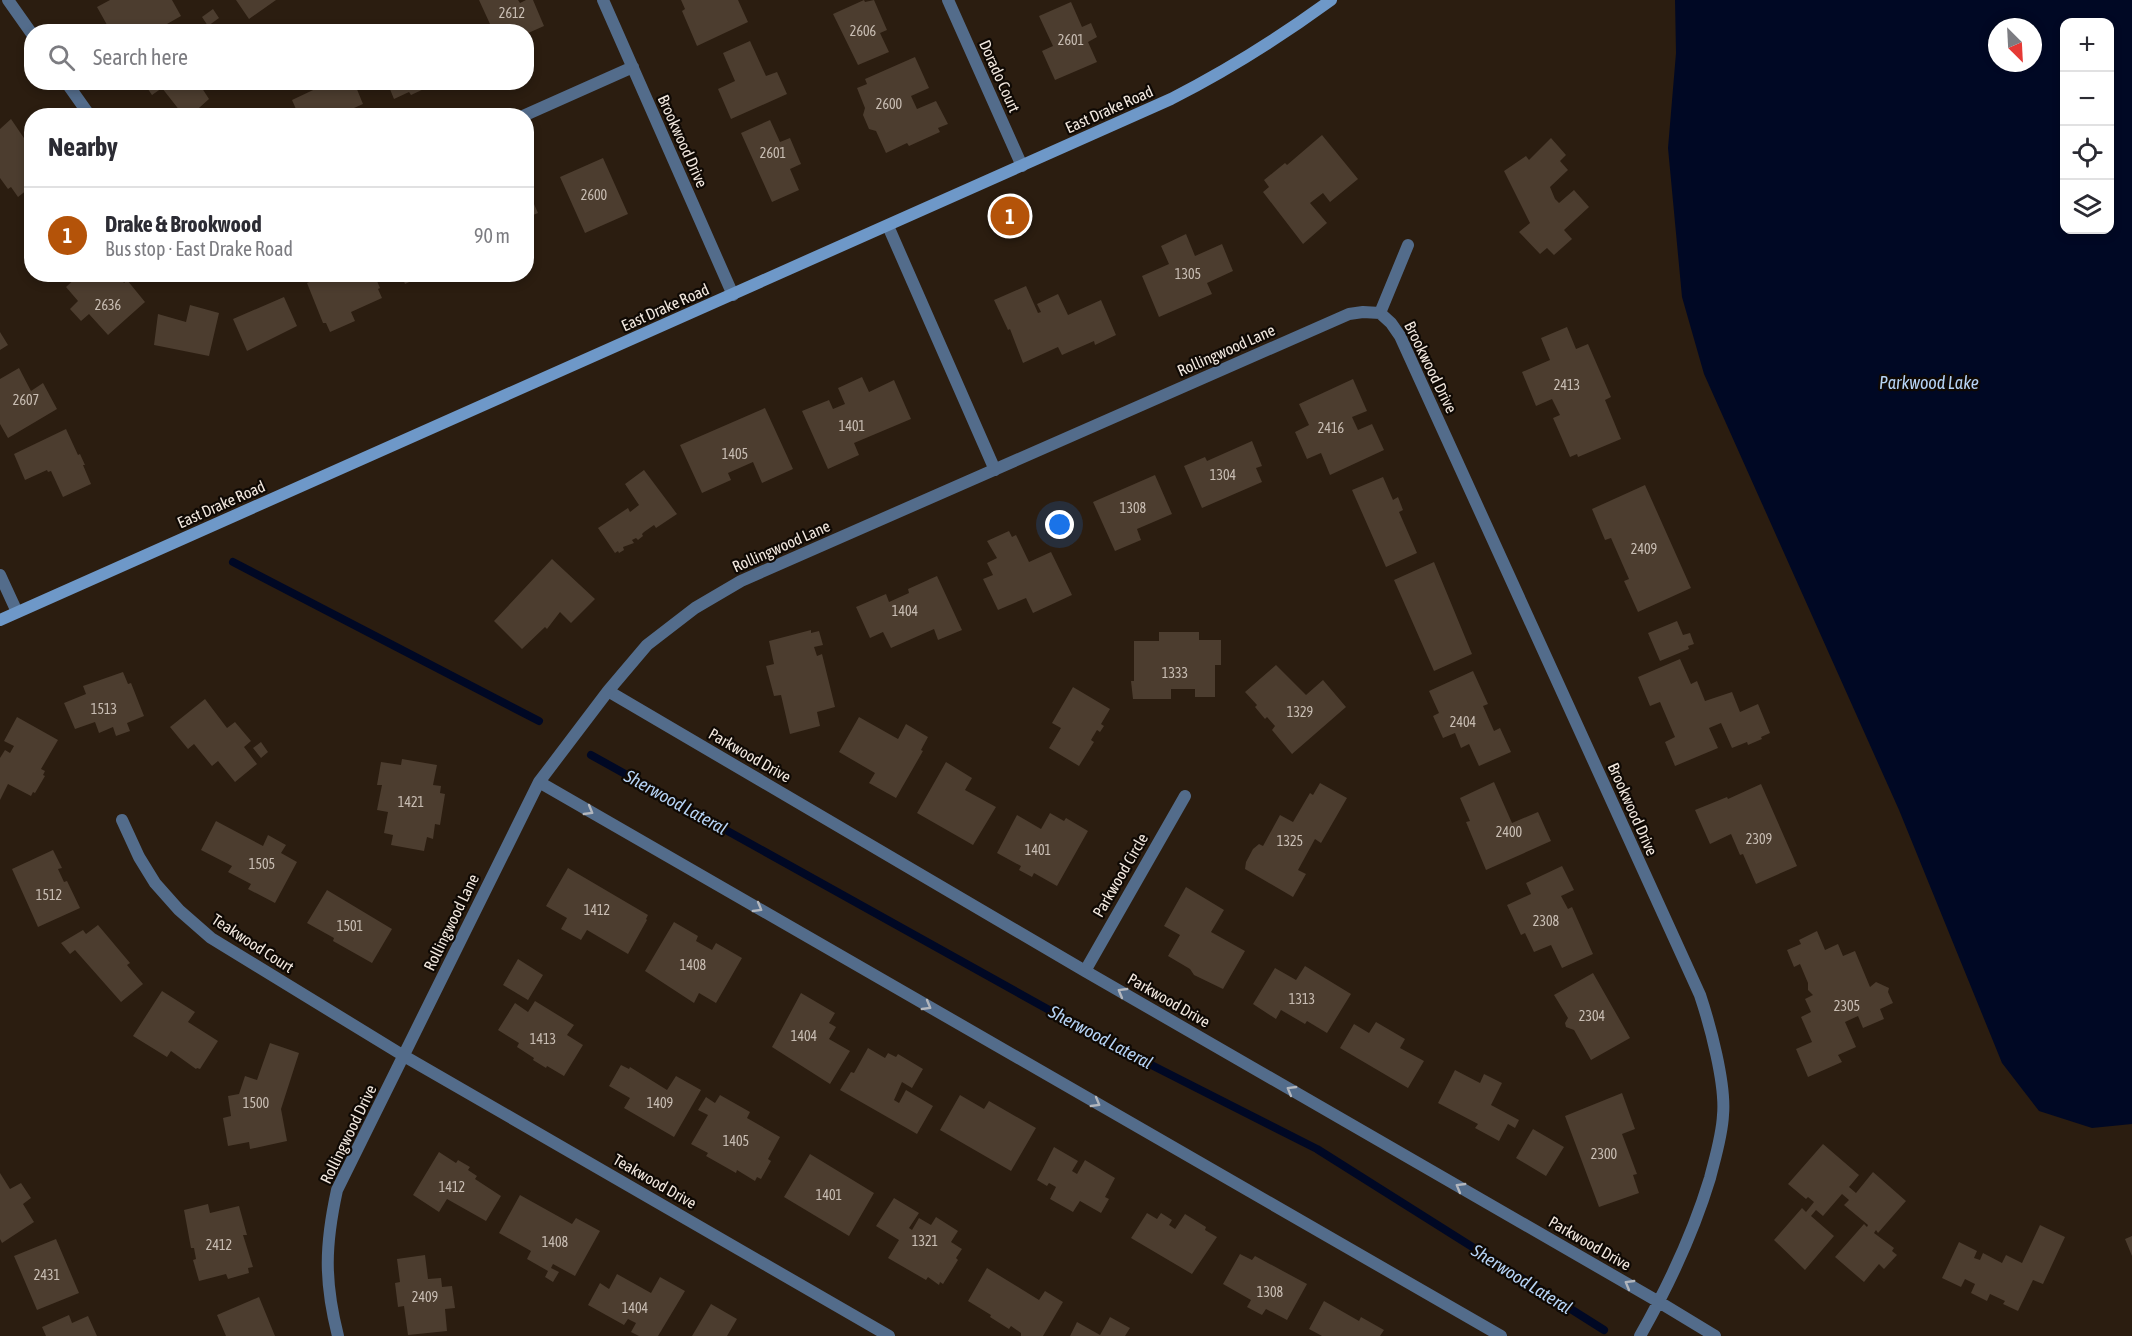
<!DOCTYPE html>
<html lang="en">
<head>
<meta charset="utf-8">
<style>
	:root { --surface:#fff; --page:#f7f7f7; --text:#2b2b33; --muted:#7c7c81; --line:#e1e1e2; --accent:#b45309 }
	body { margin:0; font-family:"Asap Condensed",sans-serif; background:var(--page); color:var(--text) }
	.controls { position:absolute; right:18px; top:18px; display:grid; overflow:hidden; border-radius:12px; box-shadow:0 3px 9px #0003 }
	.controls button { width:54px; height:54px; display:grid; place-items:center; padding:0; border:0; border-bottom:2px solid var(--line); background:var(--surface); color:var(--text); font:30px sans-serif }
	.compass { position:absolute; left:1988px; top:18px; width:54px; height:54px; border-radius:50%; background:var(--surface); box-shadow:0 3px 9px #0003; rotate:156deg }
	.you { position:absolute; left:1060px; top:525px; width:21px; height:21px; margin:-15px; border:4px solid #fff; border-radius:50%; background:#1a73e8; box-shadow:0 0 0 9px #1a73e833 }
	.badge { display:grid; place-items:center; width:39px; height:39px; border-radius:50%; background:var(--accent); color:#fff; font-size:20px; font-weight:700 }
	.pin { position:absolute; translate:-50% -50%; border:3px solid #fff; box-shadow:0 2px 6px #0006 }
	.list { margin:0; padding:0; list-style:none }
	h2 { display:flex; justify-content:space-between; align-items:center; height:78px; margin:0; padding:0 24px; font-size:26px }
	h2 small { font-size:20px; font-weight:400; color:var(--muted) }
	.list li { display:grid; grid-template-columns:39px 1fr auto; gap:18px; align-items:center; box-sizing:border-box; height:96px; padding:0 24px; border-top:2px solid var(--line) }
	.list b { display:block; font-size:22px; white-space:nowrap }
	.list p { margin:0; font-size:20px; white-space:nowrap; color:var(--muted) }
	.list em { font-size:20px; font-style:normal; color:var(--muted) }
	.icon { flex:none; width:33px; height:33px; fill:none; stroke:currentColor; stroke-width:2; stroke-linecap:round; stroke-linejoin:round }
	.map { position:relative; flex:none; width:2132px; height:1336px; overflow:hidden }
	.search { position:absolute; background:var(--surface); box-shadow:0 3px 9px #0003; left:24px; top:24px; width:510px; height:66px; display:flex; align-items:center; gap:15px; box-sizing:border-box; padding:0 21px; border-radius:24px; color:var(--muted); font-size:22px }
	.panel { position:absolute; background:var(--surface); box-shadow:0 3px 9px #0003; left:24px; top:108px; width:510px; height:174px; border-radius:24px }
	.map>svg:first-child { display:block }
</style>
</head>
<body>
<div class="map">
<svg width="2132" height="1336" viewBox="0 0 2132 1336">
	<rect width="100%" height="100%" fill="#2b1d10"/>
	<!-- water -->
	<path fill="#000824" fill-rule="evenodd" d="M1675 0H2132V1124L2092 1128 2039 1111 2002 1063 1899 810 1704 374 1682 297 1668 148 1676 53ZM2064 22H2110V230H2064ZM1997 27H2033V63H1997Z"/>
	<g fill="none" stroke-linecap="round" stroke-linejoin="round">
		<!-- stream -->
		<path stroke="#000824" stroke-width="8" d="M233 562 539 721
			M591 755 1112 1045 1317 1149 1604 1330"/>
	</g>
	<!-- building -->
	<path fill="#4c3d2f" d="M110 0H172L181 16 153 32H111L97 7Z
		M236 0H276L249 19Z
		M479 0H518L520 3 526 0H533L544 26 526 34V32H479L478 29 490 24Z
		M681 0H738L748 22 697 46 682 11 685 9Z
		M864 0 865 2 874 0 887 30 880 33 889 52 858 65 833 14Z
		M1071 2 1082 27 1091 23 1097 37 1088 42 1097 62 1055 80 1042 51 1053 46 1039 16Z
		M213 9 219 18 208 26 202 17Z
		M750 41 766 76 777 72 787 94 731 119 718 89 735 81 723 53Z
		M915 57 929 88 911 96 917 109 936 101 948 124 938 128 940 132 909 146 907 143 886 153 876 131 869 129 863 115 865 108 857 88 867 84 865 79Z
		M143 82H198L209 99 190 116H184L162 88 152 95Z
		M330 82H354L363 104 336 116H299L292 100Z
		M387 82H424L426 88 411 95 409 92 394 99Z
		M11 119 26 141 28 140 32 146V186L18 197 11 187 8 189 0 178V129Z
		M770 120 780 142 790 138 801 164 790 169 799 190 772 202 741 133Z
		M1322 135 1358 179 1330 202 1323 193 1310 203 1327 223 1303 244 1263 192 1269 187 1264 180 1285 163 1287 165Z
		M1551 138 1566 155 1560 161 1568 170 1550 187 1555 199 1559 203 1574 190 1589 207 1564 230 1572 239 1554 255 1547 248 1540 254 1519 232 1530 223 1504 171 1526 156 1529 160Z
		M603 158 628 214 585 233 560 177Z
		M526 186 538 213 526 218Z
		M1186 234 1195 256 1222 244 1233 271 1207 283 1212 294 1159 317 1142 276 1169 264 1161 246Z
		M80 274H117L124 283 127 280 145 302 108 335 89 314 81 321 70 309 78 301 66 287Z
		M326 274H331L333 279 342 274H351L352 277 358 274H374L380 288 378 289 382 298 351 312 355 321 330 332 326 323H323L307 283Z
		M401 274H426L405 284Z
		M1026 286 1038 313 1041 312 1037 304 1058 294 1068 315 1101 300 1116 335 1095 345 1094 341 1062 355 1058 347 1023 363 1010 329 1008 330 994 300Z
		M284 297 297 326 247 351 233 319Z
		M190 305 219 313 209 356 154 345 158 314 186 322Z
		M1567 327 1576 349 1588 344 1611 397 1605 400 1621 439 1578 457 1577 454 1570 457 1553 418 1560 415 1552 399 1536 406 1522 372 1550 360 1541 338Z
		M0 332 8 345 0 350Z
		M19 368 31 391 43 383 57 409 8 438 0 424V379Z
		M862 377 869 392 894 380 911 419 854 443 859 455 828 469 802 411 829 400 833 409 845 404 838 388Z
		M1353 379 1367 411 1352 417 1358 430 1372 424 1384 450 1330 475 1321 453 1307 459 1295 432 1309 425 1299 404Z
		M765 408 793 469 762 483 753 462 728 473 731 480 702 493 680 445Z
		M66 429 78 455 80 454 85 465H83L91 484 63 497 51 471 48 472 47 470 25 480 14 454Z
		M1252 441 1262 466 1256 468 1262 482 1202 508 1184 466 1205 457 1207 461Z
		M644 470 677 514 656 528 654 525 644 532 642 534 643 536 638 540 636 538 632 540 634 543 623 547 624 550 619 553 618 551 615 553 598 528 628 508 630 512 639 505 625 484Z
		M1155 475 1172 514 1137 529 1141 540 1115 551 1093 502Z
		M1383 477 1393 500 1398 497 1403 510 1399 512 1417 553 1386 567 1352 490Z
		M1645 485 1691 588 1638 612 1624 581 1629 579 1611 538 1605 540 1592 509Z
		M1009 531 1012 537 1016 535 1029 562 1051 552 1072 595 1033 613 1026 598 998 610 983 579 993 575 987 563 997 558 987 541Z
		M552 559 595 599 571 623 560 612 547 629 545 627 522 649 494 621Z
		M1434 562 1472 654 1434 671 1394 580Z
		M937 576 962 630 938 640 934 629 891 648 883 632 870 638 856 607 886 594 889 602 909 593 908 589Z
		M1677 621 1683 635 1690 633 1694 644 1688 646 1689 649 1660 661 1648 633Z
		M811 630V633L819 631 823 645 814 647 817 656 822 654 835 707 817 712 820 726 790 734 781 695 774 696 766 666 774 664 769 641Z
		M1159 632H1199V640H1221V665H1215V697H1195V689H1171V699H1133L1131 681H1134V641H1159Z
		M1680 659 1691 684 1697 681 1705 701 1732 692 1740 712 1758 704 1770 733 1761 737 1762 739 1748 745 1747 742 1732 748 1721 723 1709 728 1718 748 1675 766 1665 742 1675 737 1660 702 1650 706 1638 677Z
		M1276 665 1306 695 1323 680 1346 707 1292 754 1272 730 1275 726 1267 717 1265 719 1255 707 1257 705 1245 692Z
		M1473 671 1488 704 1483 706 1494 731 1500 728 1511 752 1479 766 1469 744 1461 748 1455 733 1443 738 1433 716 1439 713 1429 691Z
		M123 672 128 684 131 683 144 716 127 723 130 731 116 736 113 727 99 733 95 722 75 729 64 703 86 694 83 686Z
		M1073 687 1110 709 1101 724 1104 726 1100 732 1097 730 1091 740 1094 742 1079 766 1049 748 1061 728 1052 723Z
		M205 699 227 728 235 722 251 741 244 747 257 764 235 782 218 761 212 766 194 744 188 749 170 727Z
		M17 717 58 740 41 769 45 771 43 775 45 776 35 793 33 792 31 796 8 784 0 800V758L5 750 10 753 14 746 4 741Z
		M859 717 898 739 906 724 928 737 921 750 923 751 896 798 869 783 875 773 839 752Z
		M261 742 268 752 261 758 253 748Z
		M402 759 437 765 433 785 441 786 440 793 445 794 440 825 435 824 433 839 427 837 424 851 391 845 393 835 384 833 388 812 377 810 382 785H377L381 762 401 765Z
		M946 762 972 778 965 790 996 807 973 845 917 813Z
		M1494 782 1512 823 1538 812 1551 841 1486 870 1466 822 1470 821 1460 798Z
		M1320 783 1347 798 1321 843 1315 839 1298 870 1306 874 1293 897 1245 869 1246 862 1253 849 1259 844 1263 846 1280 815 1293 822 1310 793 1313 795Z
		M1761 784 1797 866 1756 884 1743 854 1740 855 1731 834 1710 844 1695 810 1727 797 1728 799Z
		M1050 813 1064 821 1066 818 1088 831 1057 886 1034 873 1032 877 1019 870 1021 866 997 853 1017 815 1041 829Z
		M216 821 263 846 268 835 286 845 281 853 297 862 275 903 248 889 251 884 228 872 232 866 201 850Z
		M53 850 62 868 58 869 64 882 67 881 80 908 38 927 12 869Z
		M1562 866 1574 890 1561 896 1568 909 1572 907 1593 954 1562 968 1551 945 1534 952 1525 933 1521 935 1507 905 1531 894 1526 883Z
		M568 868 648 915 646 919 647 920 628 954 587 930 581 940 561 929 567 918 546 906Z
		M1186 887 1224 910 1211 932 1245 951 1223 989 1194 975 1190 969 1168 956 1180 935 1164 926Z
		M327 890 392 929 372 963 333 941 334 938 307 923Z
		M674 922 698 936 696 941 712 950 716 943 742 958 716 1003 699 993 694 1003 645 971Z
		M98 925 130 963 127 965 143 984 121 1002 75 950 70 954 61 943 83 930 86 934Z
		M1817 931 1825 950 1838 944 1843 956 1855 951 1870 987 1876 982 1889 988 1888 992 1893 1003 1880 1009 1884 1019 1863 1028 1858 1016 1845 1022 1856 1047 1838 1055 1842 1062 1808 1077 1796 1049 1812 1042 1801 1017 1811 1012 1805 999 1813 995 1808 990V983L1800 964 1794 967 1787 950 1801 944 1799 940Z
		M518 959 543 975 528 1000 503 985Z
		M1305 966 1351 994 1327 1033 1307 1021 1305 1024 1281 1010 1276 1019 1253 1004 1275 968 1296 980Z
		M1593 973 1630 1038 1591 1060 1574 1030 1566 1027 1565 1023 1568 1018 1554 995Z
		M162 991 195 1012 188 1022 218 1041 200 1069 197 1068 196 1069 171 1051 167 1057 133 1036Z
		M801 993 835 1013 829 1023 836 1027 829 1039 850 1051 830 1084 772 1047Z
		M535 1001 574 1025 567 1035 583 1045 564 1076 547 1066 546 1068 533 1060 534 1058 517 1047 519 1043 498 1030 515 1003 528 1012Z
		M1376 1022 1405 1039 1400 1048 1424 1061 1408 1088 1340 1048 1354 1024 1369 1033Z
		M270 1043 299 1053 281 1109 287 1141 250 1149 249 1142 228 1146 223 1118 231 1116 228 1096 239 1094 245 1076 257 1080Z
		M868 1048 885 1058 888 1053 896 1057 898 1054 923 1069 912 1088 902 1082 894 1100 899 1103 906 1090 933 1106 917 1134 840 1090 851 1072 854 1073Z
		M621 1065 629 1069 630 1067 667 1090 676 1076 701 1090 674 1137 624 1108 630 1098 609 1086Z
		M1455 1070 1480 1083 1484 1074 1502 1083 1491 1105 1519 1120 1515 1128 1508 1124 1499 1141 1475 1128 1478 1124 1438 1103Z
		M1622 1093 1635 1129 1622 1134 1637 1174 1633 1175 1639 1193 1599 1207 1565 1116Z
		M720 1095 750 1112 747 1118 780 1137 768 1159 771 1161 761 1179 757 1177 755 1181 737 1170 736 1173 706 1156 708 1153 691 1144 708 1115 698 1110 706 1097 715 1103Z
		M960 1095 984 1109 989 1101 1036 1128 1011 1171 940 1130Z
		M1533 1129 1564 1147 1546 1176 1516 1158Z
		M1823 1144 1859 1175 1849 1187 1856 1193 1873 1172 1906 1201 1878 1233 1876 1230 1874 1233 1894 1248 1892 1251 1897 1255 1884 1269 1879 1264 1864 1282 1835 1257 1864 1224 1867 1227 1868 1225 1844 1205 1849 1200 1842 1194 1823 1216 1816 1210 1811 1216 1834 1236 1805 1270 1774 1240 1802 1208 1806 1212 1814 1202 1808 1197 1806 1199 1788 1184Z
		M1054 1147 1078 1161 1072 1171 1077 1174 1085 1160 1115 1178 1105 1197 1109 1199 1101 1213 1080 1201 1073 1212 1050 1199 1056 1187 1049 1183 1047 1186 1037 1180Z
		M439 1152 456 1163 458 1160 470 1167 468 1170 477 1176 475 1179 501 1196 486 1221 447 1199 439 1212 413 1195Z
		M810 1154 874 1193 849 1236 784 1197Z
		M0 1173 10 1189 21 1183 31 1198 23 1204 34 1222 2 1243 0 1239Z
		M520 1195 572 1224 576 1218 600 1231 575 1276 553 1264 551 1268 559 1272 553 1282 545 1277 548 1271 527 1259 531 1251 499 1233Z
		M894 1198 919 1213 909 1228 912 1230 919 1218 931 1225 936 1217 958 1231 951 1242 962 1249 956 1258 958 1260 943 1284 940 1282 939 1285 928 1277 926 1280 888 1258 899 1240 876 1226Z
		M208 1204 210 1213 239 1206 247 1235H243L253 1267 248 1268 249 1273 228 1279 226 1274 199 1281 193 1260 196 1259 194 1248H191L184 1210Z
		M1147 1213 1157 1219 1161 1213 1172 1220 1169 1225 1175 1229 1185 1214 1206 1227 1205 1230 1217 1237 1192 1274 1131 1238Z
		M2040 1225 2065 1237 2043 1284 2033 1280 2018 1311 2003 1304 2005 1301 1990 1294 1987 1301 1971 1293 1975 1284 1965 1279 1961 1287 1942 1278 1959 1242 1977 1251 1974 1258 1980 1260 1983 1253 2002 1263 2006 1255 2022 1263Z
		M2132 1236V1256L2125 1239Z
		M56 1239 79 1293 37 1310 14 1256Z
		M1240 1254 1252 1260 1255 1256 1307 1284 1287 1320 1266 1309 1262 1315 1247 1307 1251 1300 1223 1284Z
		M425 1255 428 1279 441 1278 442 1287 452 1286 455 1308 445 1309 447 1331 408 1335 404 1306 398 1307 395 1283 400 1282 397 1259Z
		M987 1268 1039 1300 1045 1291 1063 1302 1043 1336H1021V1333L1011 1326 1009 1329 990 1317 991 1315 968 1301Z
		M617 1274 651 1293 660 1277 685 1291 658 1336H639L631 1332 636 1323 628 1319 624 1325 588 1305 600 1283 609 1289Z
		M259 1297 275 1336H226L217 1315Z
		M1324 1301 1359 1321 1361 1317 1384 1330 1380 1336H1322L1309 1329Z
		M711 1304 737 1319 727 1336H692Z
		M69 1315 72 1323 88 1316 97 1336H46L42 1327Z
		M1110 1317 1130 1328 1125 1336H1070L1077 1322 1100 1335Z"/>
	<g fill="none" stroke-linecap="round" stroke-linejoin="round">
		<!-- street -->
		<path stroke="#536c8b" stroke-width="12" d="M8 0 32 34
			M603 0 733 295
			M948 0 1022 166
			M66 82 90 116
			M523 116 633 67
			M888 226 995 470
			M1380 313 1391 323 1400 336 1700 995C1710 1025 1726 1084 1723 1115 1722 1136 1715 1158 1710 1178 1693 1234 1669 1285 1640 1336
			M1380 313 1408 245
			M0 575 17 612
			M608 691 1085 971 1659 1302 1715 1336
			M539 782 1501 1336
			M122 820 139 857 155 883 179 910 211 938 404 1056 889 1336
			M1085 971 1185 796
			M338 1336C324 1281 325 1245 337 1190L539 782 608 691 647 645 695 608 741 581 1349 314 1363 312 1380 313"/>
		<!-- secondary -->
		<path stroke="#6e98c8" stroke-width="12" d="M0 620 1171 99C1228 70 1279 38 1331 0"/>
	</g>
	<!-- one-way arrows -->
	<defs><path id="oneway-chevron" d="M-2-3.5L2.5 0L-2 3.5" fill="none" stroke-width="1.6" stroke-linecap="round" stroke-linejoin="round" transform="scale(1.5)"/></defs>
	<g stroke="#b2b6bd">
		<use href="#oneway-chevron" transform="translate(589 811) rotate(30)"/>
		<use href="#oneway-chevron" transform="translate(758 908) rotate(30)"/>
		<use href="#oneway-chevron" transform="translate(1122 992) rotate(-150)"/>
		<use href="#oneway-chevron" transform="translate(927 1006) rotate(30)"/>
		<use href="#oneway-chevron" transform="translate(1291 1090) rotate(-150)"/>
		<use href="#oneway-chevron" transform="translate(1096 1103) rotate(30)"/>
		<use href="#oneway-chevron" transform="translate(1460 1187) rotate(-150)"/>
		<use href="#oneway-chevron" transform="translate(1629 1284) rotate(-150)"/>
	</g>
	<g text-anchor="middle" dominant-baseline="central" stroke-width="4.5" stroke-linejoin="round" paint-order="stroke">
		<!-- number labels -->
		<g font-size="14" fill="#c8bdb3">
			<text x="512" y="13">2612</text>
			<text x="863" y="31">2606</text>
			<text x="1071" y="40">2601</text>
			<text x="889" y="104">2600</text>
			<text x="773" y="153">2601</text>
			<text x="594" y="195">2600</text>
			<text x="1188" y="274">1305</text>
			<text x="108" y="305">2636</text>
			<text x="1567" y="385">2413</text>
			<text x="26" y="400">2607</text>
			<text x="852" y="426">1401</text>
			<text x="1331" y="428">2416</text>
			<text x="735" y="454">1405</text>
			<text x="1223" y="475">1304</text>
			<text x="1133" y="508">1308</text>
			<text x="1644" y="549">2409</text>
			<text x="905" y="611">1404</text>
			<text x="1175" y="673">1333</text>
			<text x="104" y="709">1513</text>
			<text x="1300" y="712">1329</text>
			<text x="1463" y="722">2404</text>
			<text x="411" y="802">1421</text>
			<text x="1509" y="832">2400</text>
			<text x="1759" y="839">2309</text>
			<text x="1290" y="841">1325</text>
			<text x="1038" y="850">1401</text>
			<text x="262" y="864">1505</text>
			<text x="49" y="895">1512</text>
			<text x="597" y="910">1412</text>
			<text x="1546" y="921">2308</text>
			<text x="350" y="926">1501</text>
			<text x="693" y="965">1408</text>
			<text x="1302" y="999">1313</text>
			<text x="1847" y="1006">2305</text>
			<text x="1592" y="1016">2304</text>
			<text x="804" y="1036">1404</text>
			<text x="543" y="1039">1413</text>
			<text x="256" y="1103">1500</text>
			<text x="660" y="1103">1409</text>
			<text x="736" y="1141">1405</text>
			<text x="1604" y="1154">2300</text>
			<text x="452" y="1187">1412</text>
			<text x="829" y="1195">1401</text>
			<text x="925" y="1241">1321</text>
			<text x="555" y="1242">1408</text>
			<text x="219" y="1245">2412</text>
			<text x="47" y="1275">2431</text>
			<text x="1270" y="1292">1308</text>
			<text x="425" y="1297">2409</text>
			<text x="635" y="1308">1404</text>
		</g>
		<!-- street labels -->
		<g font-size="16" fill="#f2e8df" stroke="#0f0904">
			<text transform="translate(1000 76) rotate(66)">Dorado Court</text>
			<text transform="translate(1109 109) rotate(-24)">East Drake Road</text>
			<text transform="translate(683 141) rotate(66)">Brookwood Drive</text>
			<text transform="translate(665 307) rotate(-24)">East Drake Road</text>
			<text transform="translate(1226 350) rotate(-24)">Rollingwood Lane</text>
			<text transform="translate(1431 367) rotate(64)">Brookwood Drive</text>
			<text transform="translate(221 504) rotate(-24)">East Drake Road</text>
			<text transform="translate(781 546) rotate(-24)">Rollingwood Lane</text>
			<text transform="translate(750 755) rotate(30)">Parkwood Drive</text>
			<text transform="translate(1633 809) rotate(66)">Brookwood Drive</text>
			<text transform="translate(1120 875) rotate(-60)">Parkwood Circle</text>
			<text transform="translate(451 922) rotate(-64)">Rollingwood Lane</text>
			<text transform="translate(253 943) rotate(33)">Teakwood Court</text>
			<text transform="translate(1169 1000) rotate(30)">Parkwood Drive</text>
			<text transform="translate(348 1134) rotate(-64)">Rollingwood Drive</text>
			<text transform="translate(655 1181) rotate(30)">Teakwood Drive</text>
			<text transform="translate(1590 1243) rotate(30)">Parkwood Drive</text>
		</g>
		<!-- water labels -->
		<g font-size="18" font-style="italic" fill="#b6d3f5" stroke="#0f0904">
			<text x="1929" y="382">Parkwood Lake</text>
			<text transform="translate(676 802) rotate(29)">Sherwood Lateral</text>
			<text transform="translate(1101 1037) rotate(28)">Sherwood Lateral</text>
			<text transform="translate(1522 1279) rotate(32)">Sherwood Lateral</text>
		</g>
	</g>
</svg>
<div class="controls">
<button>+</button>
<button>−</button>
<button><svg class="icon" aria-label="locate" viewBox="0 0 24 24"><circle cx="12" cy="12" r="6"/><path d="M12 2v4M12 18v4M2 12h4M18 12h4"/></svg></button>
<button><svg class="icon" aria-label="layers" viewBox="0 0 24 24"><path d="M12 4l9 5-9 5-9-5zM3 14l9 5 9-5"/></svg></button>
</div>
<svg class="compass" viewBox="-18 -18 36 36"><path d="M0-13l5 13h-10z" fill="#e53935"/><path d="M0 13l5-13h-10z" fill="#7c7c81"/></svg>
<div class="you"></div>
<div class="pin badge" style="left:1010px;top:216px">1</div>
<div class="search"><svg class="icon" aria-label="search" viewBox="0 0 24 24"><circle cx="10" cy="10" r="6"/><path d="M15 15l6 6"/></svg>Search here</div>
<section class="panel">
<h2>Nearby<small></small></h2>
<ul class="list">
<li><span class="badge">1</span><div><b>Drake &amp; Brookwood</b><p>Bus stop · East Drake Road</p></div><em>90 m</em></li>
</ul>
</section>
</div>
</body>
</html>
